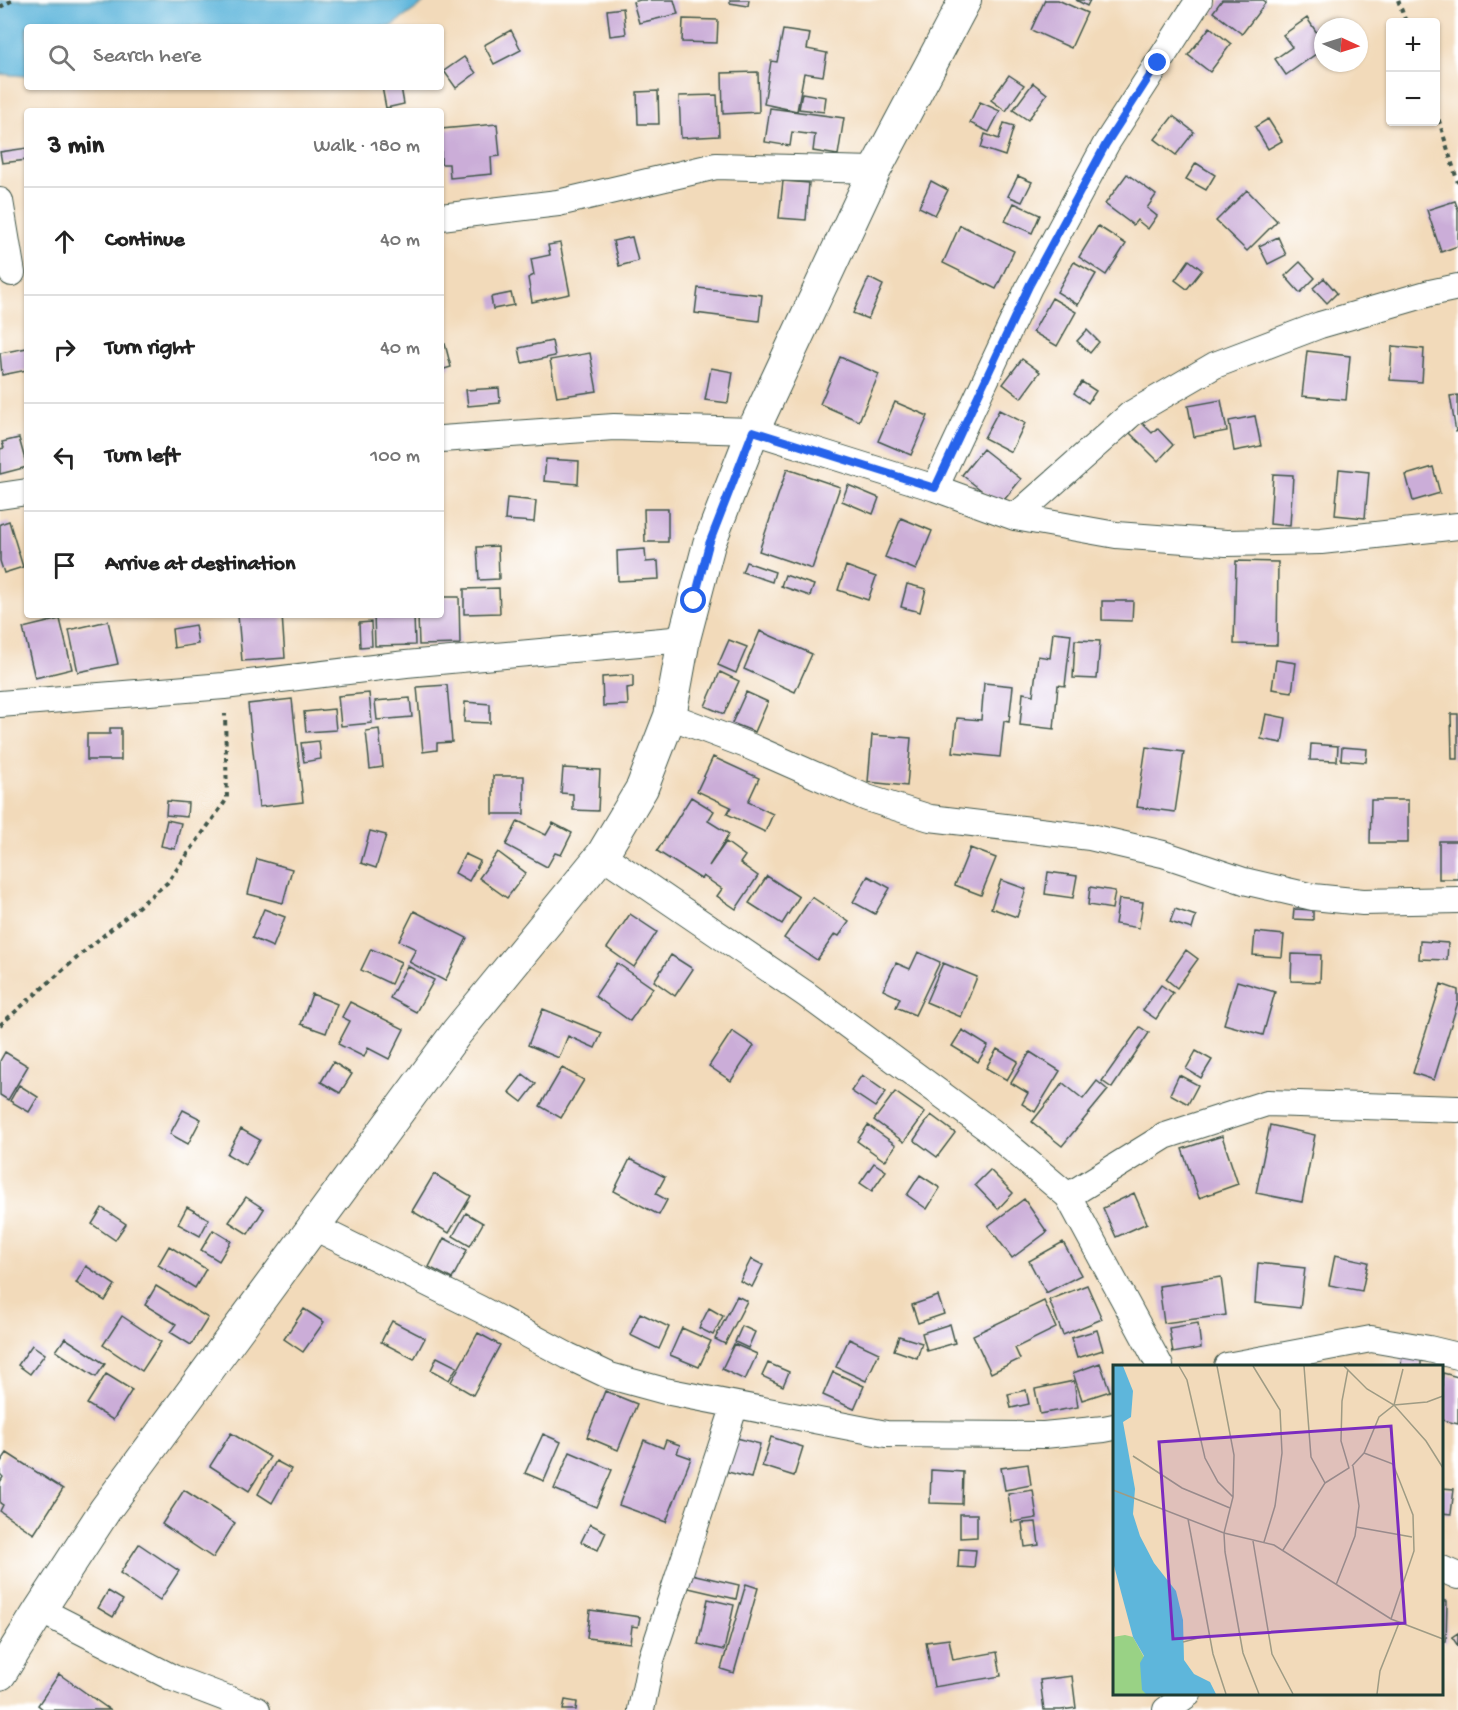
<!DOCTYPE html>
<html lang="en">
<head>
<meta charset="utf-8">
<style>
	:root { --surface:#fff; --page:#f6f6f6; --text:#222; --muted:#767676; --line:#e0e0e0 }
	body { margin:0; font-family:"Gochi Hand",sans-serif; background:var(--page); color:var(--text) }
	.controls { position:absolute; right:18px; top:18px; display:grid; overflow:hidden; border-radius:6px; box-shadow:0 2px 4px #0004 }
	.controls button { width:54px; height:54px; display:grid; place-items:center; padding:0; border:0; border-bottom:2px solid var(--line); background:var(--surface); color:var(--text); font:30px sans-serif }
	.compass { position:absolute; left:1314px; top:18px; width:54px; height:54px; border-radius:50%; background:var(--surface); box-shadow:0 2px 4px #0004; rotate:94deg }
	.stop { position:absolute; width:18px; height:18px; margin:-14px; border:4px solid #2563eb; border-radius:50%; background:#fff }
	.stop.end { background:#2563eb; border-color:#fff; box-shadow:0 2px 6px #0008 }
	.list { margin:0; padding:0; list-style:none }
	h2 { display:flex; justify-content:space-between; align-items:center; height:78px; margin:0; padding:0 24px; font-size:26px }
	h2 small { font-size:20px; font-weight:400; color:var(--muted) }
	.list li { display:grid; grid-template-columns:39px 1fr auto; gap:18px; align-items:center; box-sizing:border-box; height:108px; padding:0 24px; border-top:2px solid var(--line) }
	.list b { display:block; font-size:22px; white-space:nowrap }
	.list em { font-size:20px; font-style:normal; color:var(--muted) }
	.icon { flex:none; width:33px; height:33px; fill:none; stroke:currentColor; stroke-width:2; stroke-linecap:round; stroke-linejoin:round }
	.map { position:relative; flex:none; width:1458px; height:1710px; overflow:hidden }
	.search { position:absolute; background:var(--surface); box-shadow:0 2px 4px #0004; left:24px; top:24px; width:420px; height:66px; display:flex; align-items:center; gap:15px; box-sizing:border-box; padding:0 21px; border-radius:6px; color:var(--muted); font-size:22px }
	.panel { position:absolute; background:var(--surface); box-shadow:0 2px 4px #0004; left:24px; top:108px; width:420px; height:510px; border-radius:6px }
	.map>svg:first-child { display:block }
</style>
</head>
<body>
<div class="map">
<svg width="1458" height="1710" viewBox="0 0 1458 1710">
	<rect width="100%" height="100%" fill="#fff"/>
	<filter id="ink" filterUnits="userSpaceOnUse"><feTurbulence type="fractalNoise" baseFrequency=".0167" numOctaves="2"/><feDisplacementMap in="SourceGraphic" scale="12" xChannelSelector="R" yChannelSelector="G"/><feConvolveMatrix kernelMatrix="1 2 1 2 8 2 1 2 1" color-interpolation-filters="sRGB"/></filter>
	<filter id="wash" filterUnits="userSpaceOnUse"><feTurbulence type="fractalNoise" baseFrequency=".008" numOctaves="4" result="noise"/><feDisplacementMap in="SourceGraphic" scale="24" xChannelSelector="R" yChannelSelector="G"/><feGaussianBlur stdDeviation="1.35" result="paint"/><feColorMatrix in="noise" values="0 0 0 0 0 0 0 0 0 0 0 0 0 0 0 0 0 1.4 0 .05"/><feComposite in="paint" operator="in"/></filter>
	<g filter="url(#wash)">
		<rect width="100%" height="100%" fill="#f2daba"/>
		<!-- water -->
		<path fill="#5eb6db" stroke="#3e7a88" stroke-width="1.5" d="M0 0H428L390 27H27V76L0 74Z"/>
		<g id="blocks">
			<!-- building -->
			<path fill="#cbadd8" d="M640 0H674L678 14 639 23 633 2Z
				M730 0H749L748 6 730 3Z
				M1045 0H1058L1087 13 1071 48 1031 30Z
				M1076 0H1090L1087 6Z
				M1222 0H1263L1266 2 1242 34 1213 12Z
				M623 8 626 34 610 36 607 10Z
				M1307 18 1323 42V49L1286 75 1275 59 1292 47 1283 35Z
				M683 19 718 20 717 43 682 42Z
				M1210 27 1231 44 1210 72 1188 55Z
				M511 30 521 50 494 64 484 45Z
				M783 30 810 34 807 49 827 53 823 76 804 73 797 111 764 104 771 61 777 62Z
				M464 57 476 73 456 88 444 71Z
				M758 72 759 112 723 114 722 73Z
				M1009 75 1024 85 1006 111 991 100Z
				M1033 83 1047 94 1028 120 1013 110Z
				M382 87H401L404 104 386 108Z
				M658 91 659 124H638L637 92Z
				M802 93 826 97 824 112 799 109Z
				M717 95 719 136 681 138 679 96Z
				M980 102 1000 111 989 132 970 123Z
				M770 108 844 118 838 155 813 151 815 135 792 132 790 146 765 142Z
				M1173 116 1194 132 1176 155 1155 139Z
				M1268 119 1282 141 1268 149 1255 127Z
				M1004 123 1014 126 1005 156 981 148 985 134 999 139Z
				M497 124 500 156 491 157 492 174 450 178 449 164H441V129Z
				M27 148V160L2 163 0 152Z
				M1196 163 1215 175 1206 190 1186 179Z
				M1127 174 1156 195 1147 208 1157 216 1148 229 1137 220 1133 225 1105 204Z
				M1018 176 1032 182 1022 202 1008 196Z
				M783 181 809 183 806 220 779 218Z
				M931 181 948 190 935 215 919 207Z
				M1247 190 1277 221 1247 251 1216 221Z
				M1455 201 1458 209V246L1441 252 1427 210Z
				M1014 203 1040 215 1032 233 1005 221Z
				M960 225 1014 251 996 289 943 263Z
				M1098 226 1126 244 1106 275 1079 257Z
				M632 237 638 261 619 266 613 241Z
				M1278 237 1286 255 1268 264 1259 246Z
				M560 243 570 294 532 302 528 278 534 275 531 259 550 255 548 245Z
				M1189 260 1202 270 1187 289 1175 280Z
				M1074 262 1096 274 1078 305 1057 292Z
				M1300 262 1315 278 1300 293 1285 276Z
				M869 278 883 285 868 319 853 313Z
				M1324 278 1337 293 1327 303 1313 288Z
				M698 288 762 295 759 321 695 313Z
				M511 293 514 305 493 309 491 297Z
				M1052 298 1076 312 1057 346 1033 332Z
				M1087 330 1099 342 1090 353 1077 341Z
				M552 341 555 356 522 363 519 348Z
				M445 344 451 367 441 370V345Z
				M1392 346 1424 349 1422 382 1390 380Z
				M27 348V370L2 375 0 353Z
				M1307 351 1350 356 1346 400 1302 396Z
				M590 353 597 391 557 397 550 360Z
				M840 357 879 374 859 421 820 404Z
				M1022 359 1040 372 1021 398 1003 384Z
				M711 368 733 372 728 403 705 400Z
				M1082 382 1096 391 1088 403 1074 393Z
				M499 388 500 403 468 406 466 390Z
				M1458 395V431L1456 432 1450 396Z
				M1221 400 1227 431 1194 437 1188 406Z
				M895 402 928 416 911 455 878 441Z
				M999 410 1025 423 1011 452 984 438Z
				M1255 416 1261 446 1234 451 1229 421Z
				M1141 422 1152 433 1157 428 1173 445 1158 461 1130 433Z
				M19 438 27 467 0 474V449L4 448 2 442Z
				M983 449 1021 479 1000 505 962 475Z
				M546 459 579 461 578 484 544 481Z
				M1433 467 1440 493 1413 501 1406 475Z
				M787 469 840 487 812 569 759 551Z
				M1339 469 1369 472 1365 518 1335 515Z
				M1273 474 1293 475 1290 526 1270 524Z
				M848 485 879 498 873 514 842 501Z
				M507 498 536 501 534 522 505 520Z
				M644 509H668V542H645Z
				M901 518 932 531 916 570 885 557Z
				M9 521 23 567 4 573 0 561V524Z
				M498 546 499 579 479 580 477 547Z
				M645 549 646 562 658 561 659 579 618 581 617 551Z
				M1236 561 1278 562 1277 645 1234 644Z
				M746 562 775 572 772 582 742 572Z
				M846 566 876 577 868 600 838 590Z
				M785 575 814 585 810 596 781 586Z
				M907 584 926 589 920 612 901 607Z
				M499 588 500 613 464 614V589Z
				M441 597H459L460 644 419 645 418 615H441Z
				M1102 601H1133L1132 621 1102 620Z
				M238 615H282L285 658 242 661Z
				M374 615H414L415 645 375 646Z
				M60 619 72 669 35 678 23 628Z
				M108 621 118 664 78 672 69 630Z
				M371 622 372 646 360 647 359 623Z
				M195 625 198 644 174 648 172 629Z
				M760 631 812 654 795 692 744 669Z
				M1053 632 1071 634 1065 686 1058 685 1054 729 1020 725 1023 693 1033 695 1038 656 1050 658Z
				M729 640 747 647 736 673 718 665Z
				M1075 640 1100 641 1097 679 1073 678Z
				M1276 660 1296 663 1292 692 1272 689Z
				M720 672 739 681 724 714 705 706Z
				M633 675V687L627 688 628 705 603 706 602 677Z
				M984 683 1013 686 1009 722 1004 721 1000 757 953 752 957 718 981 720Z
				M447 685 452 742 437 743V750L423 752 417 687Z
				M746 692 768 702 755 732 732 723Z
				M369 693 372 723 341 726 338 696Z
				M410 698 412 717 377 720 375 701Z
				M292 699 303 802 259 807 248 704Z
				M465 702 490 704V723L464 722Z
				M334 709 336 730 306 732 304 712Z
				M1266 714 1286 718 1282 743 1261 739Z
				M1451 714H1458V759H1452Z
				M110 728H121V760H87V734H110Z
				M379 729 383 767 370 769 366 731Z
				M872 735 911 738 907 786 868 782Z
				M319 741 321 759 304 762 301 743Z
				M1311 744 1338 746 1337 761 1310 760Z
				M1146 747 1184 752 1175 812 1137 807Z
				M1342 747 1367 749 1366 762 1341 760Z
				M713 757 759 778 748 802 773 814 765 832 727 814 731 807 697 791Z
				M563 768 600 770 598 811 573 810V794L561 793Z
				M493 776H524V814H493Z
				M691 797 714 811 708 821 729 834 709 866 726 842 745 856 740 863 758 876 736 909 717 896 722 889 703 876 701 879 657 851Z
				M1371 800H1408V843H1370Z
				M167 801 188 803 187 817 166 815Z
				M167 820 181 823 175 849 161 846Z
				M518 821 546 835 553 823 572 833 561 855 555 853 547 867 506 845Z
				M370 831 386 835 376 868 361 863Z
				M1439 841H1458V879H1439Z
				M970 848 996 858 981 895 955 885Z
				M498 852 526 873 507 898 479 878Z
				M465 854 480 861 469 881 455 873Z
				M257 859 292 869 283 903 248 894Z
				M1048 872 1077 876 1073 898 1045 894Z
				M767 876 799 897 782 924 749 903Z
				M868 876 890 888 875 914 853 902Z
				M1001 880 1026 889 1017 917 991 908Z
				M1090 887 1115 891 1112 909 1088 905Z
				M812 897 849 922 839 936 835 934 817 960 784 938Z
				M1119 899 1143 902 1139 928 1115 924Z
				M264 909 285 917 273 947 252 938Z
				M1175 909 1196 916 1192 929 1170 922Z
				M1294 909 1313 910V920L1293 919Z
				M414 911 467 938 445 981 409 962 416 949 399 941Z
				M630 914 657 932 634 967 607 948Z
				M1255 932 1284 935 1282 957 1253 955Z
				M1420 941 1448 943 1447 960 1419 959Z
				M371 949 401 962 391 984 361 970Z
				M1186 950 1198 959 1177 988 1166 979Z
				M918 952 940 962 915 1015 896 1007 900 998 883 990 896 963 910 969Z
				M1292 954 1321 955 1320 982 1291 981Z
				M671 955 693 969 675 996 654 981Z
				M617 963 653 988 630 1021 595 996Z
				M943 963 977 977 961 1017 926 1002Z
				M407 966 434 980 416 1012 390 998Z
				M1237 981 1275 992 1263 1035 1224 1024Z
				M1441 984 1458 990V1002L1434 1080 1413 1073Z
				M1161 985 1173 993 1156 1019 1143 1010Z
				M312 994 337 1004 326 1033 301 1024Z
				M350 1002 404 1029 389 1059 368 1048 364 1057 338 1044 350 1021 342 1017Z
				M543 1009 602 1033 595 1048 568 1036 559 1058 528 1045Z
				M1140 1027 1149 1033 1112 1088 1102 1081Z
				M962 1030 988 1046 978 1062 952 1046Z
				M732 1031 754 1046 731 1081 709 1066Z
				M997 1049 1018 1061 1007 1080 986 1068Z
				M1196 1051 1212 1060 1201 1078 1186 1069Z
				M5 1052 28 1066 8 1100 0 1095V1061Z
				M1030 1052 1060 1071 1035 1112 1022 1104 1028 1093 1011 1083Z
				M333 1062 352 1074 340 1093 321 1082Z
				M562 1068 584 1080 561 1118 540 1106Z
				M523 1074 536 1084 522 1102 509 1092Z
				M862 1075 886 1092 875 1107 851 1091Z
				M1179 1075 1198 1085 1188 1104 1170 1094Z
				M1097 1081 1108 1090 1062 1146 1032 1122 1063 1083 1083 1099Z
				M19 1085 38 1097 29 1112 10 1101Z
				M895 1092 925 1113 904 1142 874 1120Z
				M183 1110 201 1119 188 1144 170 1134Z
				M931 1115 955 1133 937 1157 914 1140Z
				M868 1125 896 1145 885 1161 857 1141Z
				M1270 1125 1315 1135 1302 1202 1256 1193Z
				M241 1129 260 1140 245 1165 227 1154Z
				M1222 1136 1238 1184 1199 1198 1182 1149Z
				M630 1159 665 1177 656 1194 667 1200 659 1215 614 1191Z
				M874 1163 886 1171 872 1191 860 1183Z
				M990 1170 1013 1193 998 1209 975 1185Z
				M434 1174 471 1196 449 1233 412 1211Z
				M920 1175 940 1188 927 1209 907 1195Z
				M1134 1193 1147 1223 1116 1237 1103 1208Z
				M246 1197 264 1209 248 1234 229 1222Z
				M1024 1199 1047 1232 1012 1258 988 1226Z
				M187 1207 209 1219 200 1236 178 1224Z
				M102 1208 126 1224 115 1240 92 1224Z
				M466 1213 483 1223 470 1246 453 1236Z
				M213 1230 231 1241 219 1261 201 1250Z
				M444 1238 467 1250 452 1279 429 1267Z
				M1063 1242 1081 1275 1046 1293 1029 1261Z
				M169 1246 206 1269 195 1288 158 1265Z
				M1335 1255 1368 1262 1362 1291 1329 1285Z
				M751 1259 763 1265 752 1287 740 1281Z
				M1258 1263 1305 1268 1300 1308 1255 1303Z
				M86 1266 115 1285 105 1301 76 1283Z
				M1221 1277 1226 1315 1164 1323 1159 1286Z
				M1087 1285 1102 1319 1063 1335 1049 1300Z
				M156 1286 208 1318 191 1345 170 1332 176 1324 145 1305Z
				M737 1296 747 1301 725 1344 715 1339Z
				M938 1296 944 1314 918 1323 912 1305Z
				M1044 1301 1056 1328 1015 1348 1020 1359 991 1373 973 1335Z
				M709 1308 723 1316 713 1335 699 1328Z
				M304 1309 324 1322 303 1352 284 1339Z
				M640 1313 669 1327 659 1349 630 1335Z
				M122 1316 161 1342 142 1371 103 1345Z
				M392 1321 425 1338 414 1359 381 1342Z
				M1198 1323 1201 1348 1173 1353 1169 1328Z
				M950 1324 955 1343 927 1351 922 1333Z
				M742 1326 755 1332 748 1348 735 1342Z
				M682 1328 711 1341 699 1367 670 1355Z
				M1097 1330 1103 1350 1077 1358 1071 1338Z
				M478 1333 500 1345 473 1395 451 1382Z
				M899 1336 922 1343 917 1358 894 1350Z
				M65 1338 105 1364 96 1377 56 1351Z
				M849 1339 879 1353 866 1381 836 1367Z
				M734 1344 757 1354 745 1380 722 1369Z
				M32 1345 45 1354 30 1374 18 1365Z
				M1402 1355 1421 1357V1366H1401Z
				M437 1357 457 1367 449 1380 431 1370Z
				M768 1363 789 1372 783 1386 762 1376Z
				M1100 1363 1110 1391 1082 1400 1073 1373Z
				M833 1372 864 1386 854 1409 823 1395Z
				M1443 1373 1458 1377V1424L1442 1420V1381Z
				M106 1374 132 1390 113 1420 87 1404Z
				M1074 1381 1078 1407 1040 1414 1035 1389Z
				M1026 1390 1029 1404 1011 1408 1008 1394Z
				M605 1391 637 1404 618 1450 587 1437Z
				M231 1433 270 1457 249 1491 210 1466Z
				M543 1434 561 1442 544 1481 525 1473Z
				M733 1437 760 1444 751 1478 724 1471Z
				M771 1437 803 1447 794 1476 762 1466Z
				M644 1440 663 1448 666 1440 680 1445 677 1453 691 1458 666 1522 619 1505Z
				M570 1452 612 1470 596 1507 554 1489Z
				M7 1453 63 1489 34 1534 0 1511 3 1505 0 1503V1482L3 1477 0 1474V1463Z
				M276 1461 291 1469 272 1503 258 1494Z
				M1028 1464 1031 1485 1005 1490 1001 1468Z
				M931 1470 963 1472 962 1504 930 1503Z
				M1442 1488 1454 1489 1451 1514 1442 1513Z
				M184 1490 235 1523 213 1558 162 1524Z
				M1033 1490 1037 1518 1012 1522 1008 1494Z
				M960 1514H977V1537L960 1538Z
				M1036 1522 1039 1545 1025 1547 1022 1523Z
				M590 1524 606 1532 598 1550 581 1542Z
				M139 1544 179 1571 160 1600 120 1573Z
				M959 1549 976 1550 974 1568 958 1567Z
				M687 1573 739 1585 736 1599 684 1587Z
				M746 1584 758 1588 734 1673 721 1669Z
				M108 1591 123 1600 113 1617 98 1608Z
				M708 1599 734 1605 724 1650 698 1644Z
				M1442 1601H1447L1446 1642H1442Z
				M590 1610 640 1617 638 1627 632 1626 630 1643 587 1638Z
				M1458 1633V1646L1452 1637Z
				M949 1639 953 1660 997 1652 1001 1676 934 1687 926 1642Z
				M59 1674 110 1710H44L38 1705Z
				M1072 1676 1076 1708 1061 1710H1044L1040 1680Z
				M565 1700 577 1702 576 1710H563Z"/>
		</g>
	</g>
	<g filter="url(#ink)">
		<use href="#blocks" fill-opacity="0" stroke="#3f5548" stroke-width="1.5"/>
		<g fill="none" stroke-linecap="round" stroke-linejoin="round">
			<!-- minor casing -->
			<g stroke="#3f5548" stroke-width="28">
				<path id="minor" d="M0 201 12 273
					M441 217 558 203 716 166 875 170
					M441 439 614 427 753 431 935 488 1015 517 1131 414 1215 365 1320 325 1430 293 1458 287
					M935 488 1029 287 1106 144 1199 0
					M0 496 27 492
					M1015 517 1116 535 1226 543 1321 541 1458 526
					M0 704 224 686 406 664 684 639
					M670 716 749 746 867 798 930 818 1090 837 1163 854 1244 881 1313 897 1363 902 1458 900
					M602 855 807 995 991 1131 1068 1196 1165 1136 1267 1103 1458 1109
					M1068 1196 1160 1366
					M314 1227 480 1309 568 1356 610 1376 665 1391 886 1434 1044 1435 1104 1429 1114 1427
					M1227 1366 1371 1339 1429 1349 1458 1356
					M1442 1569 1458 1576
					M40 1610 173 1678 257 1710
					M641 1710 651 1660 735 1405
					M1166 1710 1188 1694"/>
			</g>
			<!-- tertiary casing -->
			<g stroke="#3f5548" stroke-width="34">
				<path id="tertiary" d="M0 1674 40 1610 105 1510 457 1032 602 855 642 788 670 716 684 639 709 544 753 431 875 170 965 0"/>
			</g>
			<!-- path -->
			<path stroke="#3f5548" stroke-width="4" stroke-dasharray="4.5 4.5" stroke-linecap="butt" d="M1398 0 1406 22
				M0 7 13 0
				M1436 111 1458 183
				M0 1025 86 950 167 883 227 799 225 714"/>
			<!-- minor -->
			<use href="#minor" stroke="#fff" stroke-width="26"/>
			<!-- tertiary -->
			<use href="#tertiary" stroke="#fff" stroke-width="32"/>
		</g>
	</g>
	<g fill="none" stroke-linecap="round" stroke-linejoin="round" filter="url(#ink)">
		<!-- route -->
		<path stroke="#2563eb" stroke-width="8" d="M694 601 709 544 753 431 935 488 1029 286 1106 144 1158 63"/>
	</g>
	<!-- overview -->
	<g transform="translate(1113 1365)">
		<rect width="330" height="330" fill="#f2daba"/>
		<path d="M12 270 20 272 31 292 33 329H0V272Z" fill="#99d285"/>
		<path d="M0 1H10L20 26 18 52 10 57 22 124 20 149 27 171 41 198 63 226 70 255 71 295 81 309 97 317 103 329H33L29 325 27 298 31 291 20 272 0 197Z" fill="#5eb6db"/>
		<path fill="none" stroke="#9e9b84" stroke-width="1.5" d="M66 1 74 15 92 93 105 117 120 132 111 168 112 187 130 288 146 329M104 1 121 90 120 132M140 1 167 45 169 88 162 141 151 177M231 1 254 24 281 40 313 76 330 103M281 40 314 37 330 31M251 88 280 99 300 150 301 186 278 254M20 91 69 123 117 143M239 101 251 88 266 52 281 40 290 4M212 118 236 103 228 76 229 36 235 4M0 125 111 168 161 180 278 254 330 274M75 154 100 289 113 329M243 162 299 172M140 176 159 289 180 329M170 185 212 118 198 92 191 1M223 220 242 171 246 141 240 101M70 277 97 270M264 329 267 306 286 258"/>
		<path fill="#7b2cbf" fill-opacity="0.15" stroke="#7b2cbf" stroke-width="3" d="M278 61 292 258 60 274 46 77Z"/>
		<rect width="330" height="330" fill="none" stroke="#1f3d34" stroke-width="3"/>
	</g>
</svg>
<div class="controls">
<button>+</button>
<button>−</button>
</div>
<svg class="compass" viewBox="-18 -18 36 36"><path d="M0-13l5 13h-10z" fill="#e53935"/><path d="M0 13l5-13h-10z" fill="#767676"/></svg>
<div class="stop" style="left:694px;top:601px"></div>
<div class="stop end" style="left:1158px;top:63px"></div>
<div class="search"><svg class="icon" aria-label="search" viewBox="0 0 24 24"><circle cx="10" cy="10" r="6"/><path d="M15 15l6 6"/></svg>Search here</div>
<section class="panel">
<h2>3 min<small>Walk · 180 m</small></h2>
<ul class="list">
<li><svg class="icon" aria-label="ahead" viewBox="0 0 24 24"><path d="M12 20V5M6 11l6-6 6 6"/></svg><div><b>Continue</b></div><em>40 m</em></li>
<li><svg class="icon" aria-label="right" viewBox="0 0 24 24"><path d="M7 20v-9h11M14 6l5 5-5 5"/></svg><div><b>Turn right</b></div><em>40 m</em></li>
<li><svg class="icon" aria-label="left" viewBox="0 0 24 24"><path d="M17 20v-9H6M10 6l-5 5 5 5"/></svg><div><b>Turn left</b></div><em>100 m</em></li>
<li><svg class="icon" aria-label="arrive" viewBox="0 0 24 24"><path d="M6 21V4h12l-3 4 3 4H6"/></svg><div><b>Arrive at destination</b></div></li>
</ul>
</section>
</div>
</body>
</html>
